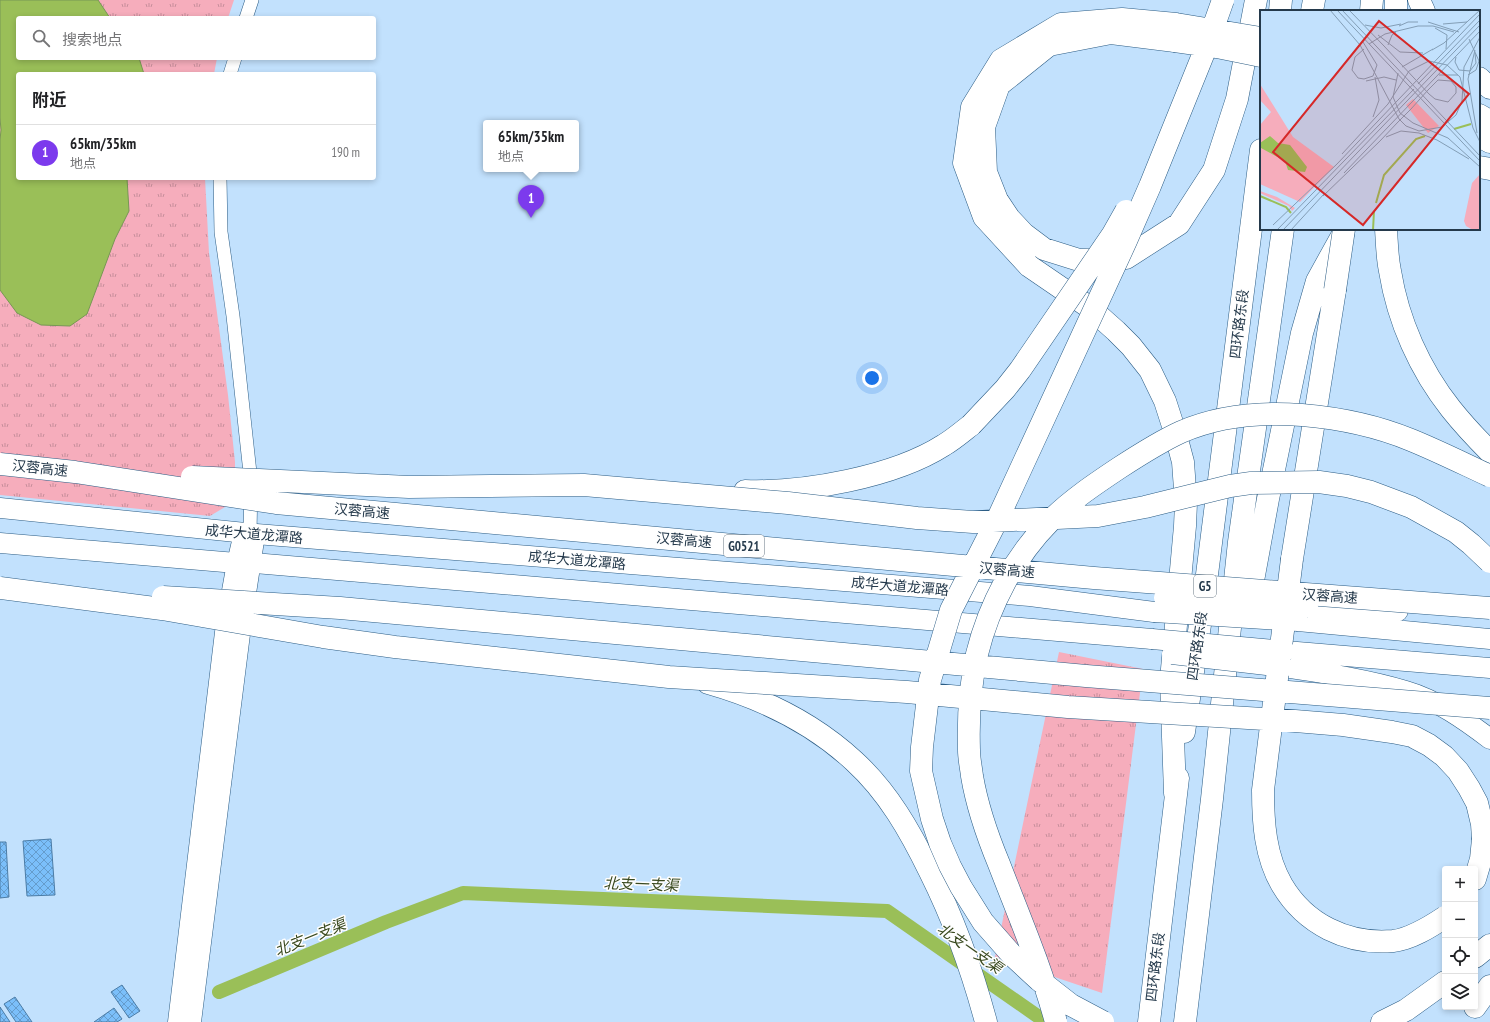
<!DOCTYPE html>
<html lang="zh">
<head>
<meta charset="utf-8">
<style>
	:root { --surface:#fff; --page:#f2f2f2; --text:#202124; --muted:#757577; --line:#e0e0e0; --accent:#7c3aed }
	body { margin:0; font-family:"PT Sans Narrow","Noto Sans SC",sans-serif; background:var(--page); color:var(--text) }
	.controls { position:absolute; right:12px; bottom:12px; display:grid; overflow:hidden; border-radius:4px; box-shadow:0 2px 6px #0003 }
	.controls button { width:36px; height:36px; display:grid; place-items:center; padding:0; border:0; border-bottom:1px solid var(--line); background:var(--surface); color:var(--text); font:20px sans-serif }
	.you { position:absolute; left:872px; top:378px; width:14px; height:14px; margin:-10px; border:3px solid #fff; border-radius:50%; background:#1a73e8; box-shadow:0 0 0 6px #1a73e833 }
	.badge { display:grid; place-items:center; width:26px; height:26px; border-radius:50%; background:var(--accent); color:#fff; font-size:13px; font-weight:700 }
	.pin { position:absolute; translate:-50% -33px; filter:drop-shadow(0 1px 2px #0008) }
	.pin::after { content:''; position:absolute; top:21px; width:14px; height:12px; background:inherit; clip-path:polygon(0 0,100% 0,50% 100%) }
	.popup { position:absolute; left:483px; top:120px; width:96px; height:52px; box-sizing:border-box; display:grid; place-content:center; border-radius:4px; background:var(--surface); filter:drop-shadow(0 1px 3px #0005); font-size:13px; white-space:nowrap; color:var(--muted) }
	.popup b { font-size:15px; color:var(--text) }
	.popup::after { content:''; position:absolute; left:50%; top:100%; margin-left:-8px; border:8px solid transparent; border-top-color:var(--surface) }
	.list { margin:0; padding:0; list-style:none }
	h2 { display:flex; justify-content:space-between; align-items:center; height:52px; margin:0; padding:0 16px; font-size:17px }
	h2 small { font-size:13px; font-weight:400; color:var(--muted) }
	.list li { display:grid; grid-template-columns:26px 1fr auto; gap:12px; align-items:center; box-sizing:border-box; height:56px; padding:0 16px; border-top:1px solid var(--line) }
	.list b { display:block; font-size:15px; white-space:nowrap }
	.list p { margin:0; font-size:13px; white-space:nowrap; color:var(--muted) }
	.list em { font-size:13px; font-style:normal; color:var(--muted) }
	.icon { flex:none; width:22px; height:22px; fill:none; stroke:currentColor; stroke-width:2; stroke-linecap:round; stroke-linejoin:round }
	.map { position:relative; flex:none; width:1490px; height:1022px; overflow:hidden }
	.search { position:absolute; background:var(--surface); box-shadow:0 2px 6px #0003; left:16px; top:16px; width:360px; height:44px; display:flex; align-items:center; gap:10px; box-sizing:border-box; padding:0 14px; border-radius:4px; color:var(--muted); font-size:15px }
	.panel { position:absolute; background:var(--surface); box-shadow:0 2px 6px #0003; left:16px; top:72px; width:360px; height:108px; border-radius:4px }
	.map>svg:first-child { display:block }
</style>
</head>
<body>
<div class="map">
<svg width="1490" height="1022" viewBox="0 0 1490 1022">
	<defs>
		<pattern id="park-tufts" width="24" height="20" patternUnits="userSpaceOnUse"><rect width="24" height="20" fill="#f6adbc"/><path d="M3 7l-1-3M5 7V3M7 7l1-3M15 17l-1-3M17 17v-4M19 17l1-3" fill="none" stroke="#c78e9b"/></pattern>
		<pattern id="building-cross-hatch" width="8" height="8" patternUnits="userSpaceOnUse"><rect width="8" height="8" fill="#7bbffa"/><path d="M0 0l8 8M0 8l8-8" fill="none" stroke="#659ccc"/></pattern>
	</defs>
	<rect width="100%" height="100%" fill="#c2e1fd"/>
	<!-- park -->
	<path fill="url(#park-tufts)" d="M0 0H234L228 18H18V58H217L214 74H18V178H205L209 253 228 395 235 462V501L210 516 0 495Z
		M1059 652 1143 669 1102 993 995 957Z"/>
	<!-- water -->
	<path fill="#9abf58" stroke="#779754" d="M0 0H98L110 18H18V58H139L144 74H18V178H127L129 211 115 239 87 314 70 326 41 325 17 313 0 290V140L1 130 0 118Z"/>
	<g fill="none" stroke-linecap="round" stroke-linejoin="round">
		<!-- canal -->
		<path stroke="#9abf58" stroke-width="14" d="M219 992 386 922 463 893 887 911 1046 1022"/>
	</g>
	<!-- building -->
	<path fill="url(#building-cross-hatch)" stroke="#4b7ca6" d="M51 839 55 895 27 896 23 841Z
		M0 842H6L9 897 0 898Z
		M122 985 140 1011 129 1018 111 992Z
		M15 997 32 1022H16L4 1004Z
		M0 1007 10 1022H0Z
		M114 1008 122 1019 117 1022H94Z"/>
	<g fill="none" stroke-linecap="round" stroke-linejoin="round">
		<!-- street casing -->
		<g stroke="#2c5d85" stroke-width="14">
			<path id="street" d="M246 18 252 0
				M230 74 235 58
				M220 178 221 232 233 316 251 482 250 534"/>
		</g>
		<!-- secondary casing -->
		<g stroke="#2c5d85" stroke-width="19">
			<path id="secondary" d="M177 1022 225 624 236 563 243 533
				M192 1022 242 626 256 534"/>
		</g>
		<!-- primary casing -->
		<g stroke="#2c5d85" stroke-width="21">
			<path id="primary" d="M0 508 256 534 1030 596 1154 612
				M0 543 236 563H253L1152 639
				M1308 607 1398 611
				M1298 621 1490 639
				M1285 651 1490 668
				M1284 667C1324 673 1366 679 1406 691 1437 700 1465 720 1490 739"/>
		</g>
		<!-- highway casing -->
		<g stroke="#2c5d85" stroke-width="23">
			<path id="highway" d="M1419 0 1424 11
				M1280 11 1281 0
				M1312 11 1314 0
				M1371 11 1372 0
				M1396 11V0
				M1175 41 1111 33 1049 45 999 85 984 127 986 172 997 200 1009 218 1024 234 1044 249 1079 260 1126 258 1179 224 1214 170 1237 99 1256 0
				M1479 78 1490 88
				M1479 115 1490 121
				M1479 136 1490 142
				M1479 167 1490 169
				M1386 229C1387 243 1387 257 1390 271 1398 321 1420 370 1451 409 1463 424 1476 438 1490 452
				M745 491C804 493 894 477 944 445 954 439 962 432 971 425
				M1292 559 1335 290
				M1248 608 1268 499 1302 333 1317 281 1343 234
				M708 683C761 698 813 723 854 761 888 792 910 831 930 872 954 920 972 970 986 1022
				M1184 732 1204 598 1261 150
				M1175 793 1171 680 1185 526 1186 503 1183 462 1175 432 1165 401 1150 370 1131 346 1116 331 1089 307 1029 266 984 217 964 163 972 107 1001 60 1061 24 1122 19 1176 24
				M1475 879 1481 859 1483 839
				M1475 957 1490 945
				M1475 1007 1490 986
				M1149 1022 1178 778
				M1185 1022 1212 799 1239 542 1283 229
				M1382 1022 1406 1010 1445 982"/>
		</g>
		<!-- street -->
		<use href="#street" stroke="#fff" stroke-width="13"/>
		<!-- secondary -->
		<use href="#secondary" stroke="#fff" stroke-width="18"/>
		<!-- primary -->
		<use href="#primary" stroke="#fff" stroke-width="20"/>
		<!-- highway -->
		<use href="#highway" stroke="#fff" stroke-width="22"/>
		<!-- primary-bridge casing -->
		<g stroke="#2c5d85" stroke-width="21" stroke-linecap="butt">
			<path id="primary-bridge" d="M1164 598 1308 607
				M1154 612 1298 621
				M1152 639 1285 651
				M1172 654 1284 667"/>
		</g>
		<!-- highway-bridge casing -->
		<g stroke="#2c5d85" stroke-width="23" stroke-linecap="butt">
			<path id="highway-bridge" d="M1176 24 1261 38
				M1175 41 1217 47 1261 56
				M1335 290 1344 229
				M971 425 1005 389 1020 370 1113 234 1126 211
				M0 464 75 472 276 503 1094 578 1490 608
				M192 477 409 487 584 485 788 503 917 518 973 522 1098 516 1145 507 1230 486 1251 483 1319 482 1347 486 1371 492 1411 507 1456 532 1471 544 1490 562
				M1292 559 1263 790C1263 822 1265 856 1282 885 1305 924 1347 945 1393 941 1411 939 1430 927 1445 917
				M0 588 162 609 323 637 395 647 669 677 907 692 1068 707 1295 721 1343 725 1392 732 1412 736 1429 745 1444 756 1458 771 1469 788 1477 803 1482 824 1483 839
				M163 597 340 608 1086 676 1490 708
				M1056 1022C1041 967 1019 916 999 864 987 835 977 806 972 776 971 767 969 759 969 750 968 719 970 685 977 654 989 605 1015 556 1050 521 1071 500 1095 484 1119 468 1139 455 1159 442 1181 432 1218 416 1262 412 1302 415 1338 418 1377 426 1411 440 1438 451 1464 464 1490 476
				M1103 1022 1071 1005 1039 980 1012 955 983 922 961 887 950 866 940 843 932 819 921 771 922 747 930 680 951 610 999 516 1126 241 1150 186 1207 45 1223 0"/>
		</g>
		<!-- primary-bridge -->
		<use href="#primary-bridge" stroke="#fff" stroke-width="20"/>
		<!-- highway-bridge -->
		<use href="#highway-bridge" stroke="#fff" stroke-width="22"/>
	</g>
	<g text-anchor="middle" dominant-baseline="central" stroke-width="3" stroke-linejoin="round" paint-order="stroke">
		<!-- shield labels -->
		<g fill="#fefefe" stroke="#657481" stroke-width="1">
			<rect x="724" y="535" width="40" height="22" rx="3"/>
			<rect x="1194" y="575" width="22" height="22" rx="3"/>
		</g>
		<g font-size="13" font-weight="bold" fill="#24394b">
			<text x="744" y="546">G0521</text>
			<text x="1205" y="586">G5</text>
		</g>
		<!-- street labels -->
		<g font-size="14" fill="#24394b" stroke="#fefefe">
			<text transform="translate(1239 324) rotate(-83)">四环路东段</text>
			<text transform="translate(40 468) rotate(6)">汉蓉高速</text>
			<text transform="translate(362 511) rotate(5)">汉蓉高速</text>
			<text transform="translate(254 534) rotate(5)">成华大道龙潭路</text>
			<text transform="translate(684 540) rotate(5)">汉蓉高速</text>
			<text transform="translate(577 560) rotate(5)">成华大道龙潭路</text>
			<text transform="translate(1007 570) rotate(5)">汉蓉高速</text>
			<text transform="translate(900 586) rotate(5)">成华大道龙潭路</text>
			<text transform="translate(1330 596) rotate(4)">汉蓉高速</text>
			<text transform="translate(1197 646) rotate(-82)">四环路东段</text>
			<text transform="translate(1155 967) rotate(-83)">四环路东段</text>
		</g>
		<!-- water labels -->
		<g font-size="15" font-style="italic" fill="#39491f" stroke="#fefefe">
			<text transform="translate(641 884) rotate(2)">北支一支渠</text>
			<text transform="translate(310 937) rotate(-22)">北支一支渠</text>
			<text transform="translate(970 948) rotate(35)">北支一支渠</text>
		</g>
	</g>
	<!-- overview -->
	<g transform="translate(1260 10)">
		<rect width="220" height="220" fill="#c2e1fd"/>
		<path d="M0 74 33 127 74 157 40 192 0 174V115L11 102 0 90ZM153 89 179 116 168 123 146 95ZM220 164V220H213L206 216 204 211 212 173ZM0 181 17 187 35 198 32 201 29 196 0 183Z" fill="#f6adbc"/>
		<path d="M10 126 18 133 30 135 47 157 45 162 28 160 25 151 1 138 0 133Z" fill="#9abf58"/>
		<path fill="none" stroke="#9abf58" stroke-width="2" d="M194 119 211 114M0 186 26 197 31 203M116 193 124 165 156 129 165 126M113 220 114 201"/>
		<path fill="none" stroke="#839eb6" stroke-width="1" d="M70 0 100 35 139 109 146 116 159 121 182 117 196 105 202 91 204 57 220 27M77 0 220 151M82 0 220 146M168 12 199 22M183 14 207 12M105 15 121 18 141 14M139 16 148 12H158M158 16H173L194 22M175 18 187 25 186 39M118 25 140 42 163 43M103 32 117 55 113 66 104 69 98 68 92 60 95 47 104 39M109 34 125 24 158 16M128 35 132 25 136 22M172 40 184 33 220 0M215 40 208 69 217 123M196 47 195 52 199 60 210 61 216 53 215 43M142 57 173 39M138 63 133 87 140 103 153 113 188 128 220 157M179 65H198M208 65 216 60 219 51 209 29M106 71 124 67 136 70M158 74 220 10M113 107 119 90 115 67M126 127 141 121 159 123 177 130 209 149M82 144 128 94 149 61 169 51 187 55 200 67 213 118 220 132M84 163 220 21M63 186 120 131 138 112 151 99 168 80 178 70 191 71 196 77V83L188 92 175 89 169 84 124 36 89 0M13 215 77 154 220 4M17 220 154 79M23 220 220 15M31 220 64 184"/>
		<path fill="#d62828" fill-opacity="0.15" stroke="#d62828" stroke-width="2" d="M119 11 209 84 103 215 13 142Z"/>
		<rect width="220" height="220" fill="none" stroke="#24394b" stroke-width="2"/>
	</g>
</svg>
<div class="controls">
<button>+</button>
<button>−</button>
<button><svg class="icon" aria-label="locate" viewBox="0 0 24 24"><circle cx="12" cy="12" r="6"/><path d="M12 2v4M12 18v4M2 12h4M18 12h4"/></svg></button>
<button><svg class="icon" aria-label="layers" viewBox="0 0 24 24"><path d="M12 4l9 5-9 5-9-5zM3 14l9 5 9-5"/></svg></button>
</div>
<div class="you"></div>
<div class="pin badge" style="left:531px;top:218px">1</div>
<div class="popup"><b>65km/35km</b>地点</div>
<div class="search"><svg class="icon" aria-label="search" viewBox="0 0 24 24"><circle cx="10" cy="10" r="6"/><path d="M15 15l6 6"/></svg>搜索地点</div>
<section class="panel">
<h2>附近<small></small></h2>
<ul class="list">
<li><span class="badge">1</span><div><b>65km/35km</b><p>地点</p></div><em>190 m</em></li>
</ul>
</section>
</div>
</body>
</html>
